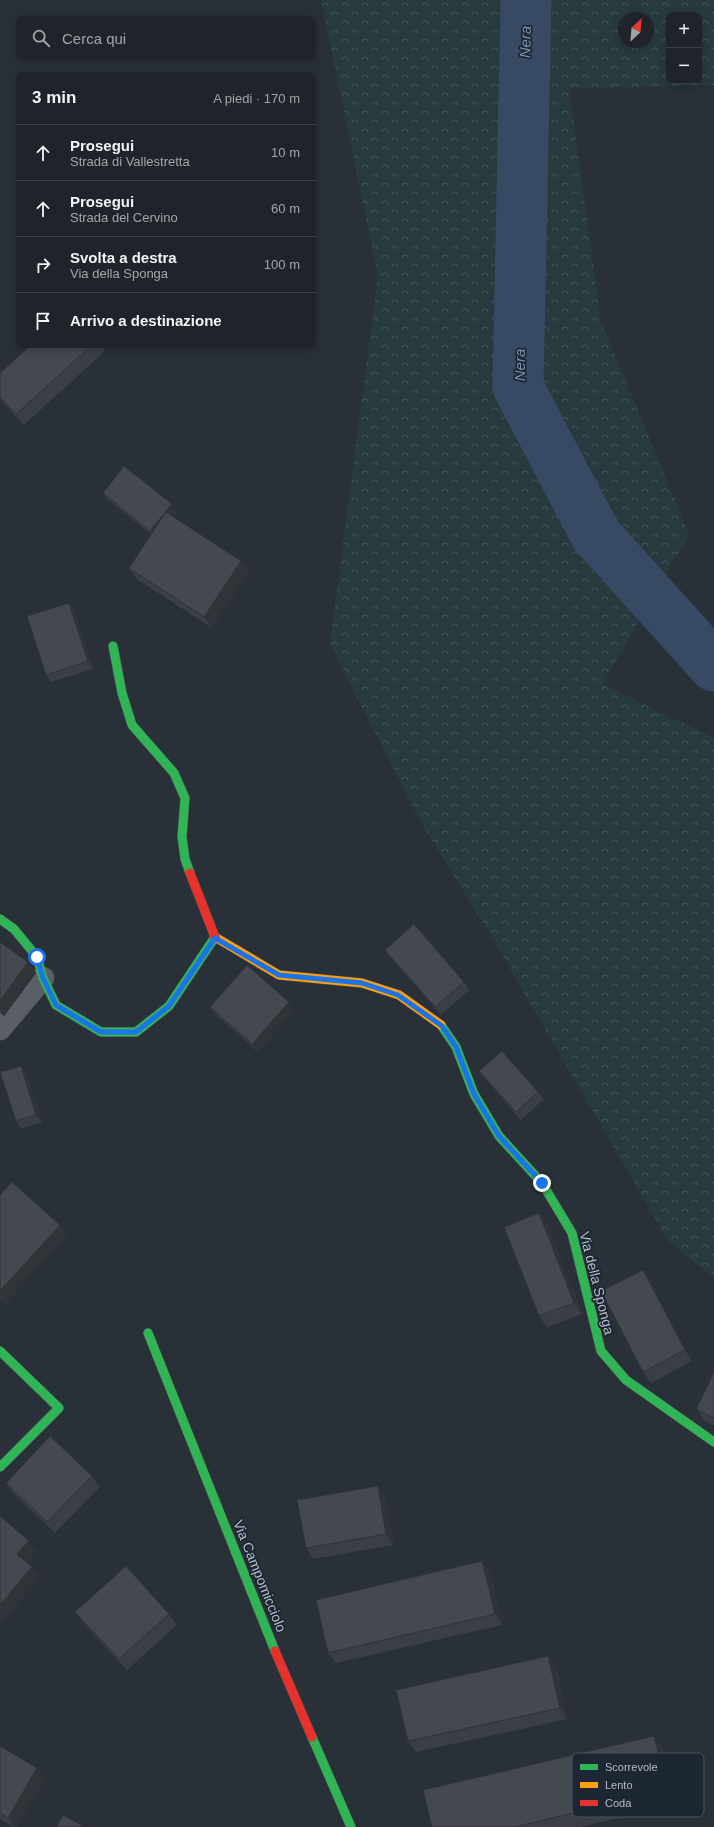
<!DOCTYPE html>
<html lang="it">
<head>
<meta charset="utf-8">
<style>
	:root { --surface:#20242a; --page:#282c32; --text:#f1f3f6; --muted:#a2a4a8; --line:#3d4147 }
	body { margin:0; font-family:Arial,sans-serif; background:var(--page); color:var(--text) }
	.controls { position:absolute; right:12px; top:12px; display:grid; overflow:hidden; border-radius:8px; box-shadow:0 2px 10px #0003 }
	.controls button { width:36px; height:36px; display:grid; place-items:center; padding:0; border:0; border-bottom:1px solid var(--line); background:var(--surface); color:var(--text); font:20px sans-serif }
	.compass { position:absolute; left:618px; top:12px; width:36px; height:36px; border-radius:50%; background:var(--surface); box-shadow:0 2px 10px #0003; rotate:26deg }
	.stop { position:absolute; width:12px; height:12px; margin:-9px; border:3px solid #1a73e8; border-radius:50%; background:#fff }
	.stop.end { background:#1a73e8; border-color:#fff; box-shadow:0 1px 4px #0008 }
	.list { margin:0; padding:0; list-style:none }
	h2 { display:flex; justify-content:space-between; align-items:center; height:52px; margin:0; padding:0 16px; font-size:17px }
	h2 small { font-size:13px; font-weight:400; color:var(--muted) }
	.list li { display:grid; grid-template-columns:26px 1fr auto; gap:12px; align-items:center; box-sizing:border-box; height:56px; padding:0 16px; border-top:1px solid var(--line) }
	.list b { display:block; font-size:15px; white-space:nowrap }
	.list p { margin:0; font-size:13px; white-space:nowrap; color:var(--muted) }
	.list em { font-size:13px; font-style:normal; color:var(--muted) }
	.icon { flex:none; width:22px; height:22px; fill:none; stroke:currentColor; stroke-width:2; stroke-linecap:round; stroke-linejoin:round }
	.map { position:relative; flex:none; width:714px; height:1827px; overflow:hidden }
	.search { position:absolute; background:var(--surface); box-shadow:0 2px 10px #0003; left:16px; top:16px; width:300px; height:44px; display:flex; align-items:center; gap:10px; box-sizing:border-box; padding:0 14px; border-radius:8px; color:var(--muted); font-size:15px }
	.panel { position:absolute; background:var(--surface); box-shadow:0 2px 10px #0003; left:16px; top:72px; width:300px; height:276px; border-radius:8px }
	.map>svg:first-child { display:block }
</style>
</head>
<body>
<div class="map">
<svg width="714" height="1827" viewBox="0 0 714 1827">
	<defs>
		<pattern id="forest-crowns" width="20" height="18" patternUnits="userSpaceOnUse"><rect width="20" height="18" fill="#273a3e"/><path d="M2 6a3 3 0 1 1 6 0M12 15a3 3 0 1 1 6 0" fill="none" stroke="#445559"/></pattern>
	</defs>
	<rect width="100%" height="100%" fill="#2a3038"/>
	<!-- forest -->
	<path fill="url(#forest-crowns)" fill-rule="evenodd" d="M321 0H714V85L569 89 601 321 689 534 603 684 714 738V1278L668 1241 494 941 421 823 330 644 378 276ZM669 15H699V81H669ZM624 18H648V42H624Z"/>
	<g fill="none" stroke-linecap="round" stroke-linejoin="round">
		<!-- river -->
		<path stroke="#384963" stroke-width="51" d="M526 0 518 387 596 535 714 666"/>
		<!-- street casing -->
		<g stroke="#484c53" stroke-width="23">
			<path id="street" d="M0 1029 43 978"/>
		</g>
		<!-- fast casing -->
		<g stroke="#484c53" stroke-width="10">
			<path id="fast" d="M113 646 122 693 132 725 174 773 185 798 182 837 185 859 190 873
				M0 919 14 929 37 957 43 978 56 1005 101 1032H136L169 1006 215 937
				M441 1025 456 1047 474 1094 499 1136 542 1183 572 1233 601 1351 626 1380 714 1442
				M148 1333 275 1651
				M0 1351 59 1408 0 1467
				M312 1737 351 1827"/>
		</g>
		<!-- slow casing -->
		<g stroke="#484c53" stroke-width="10">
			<path id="slow" d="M215 937 279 975 362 983 399 995 441 1025"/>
		</g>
		<!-- jam casing -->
		<g stroke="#484c53" stroke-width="10">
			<path id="jam" d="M190 873 215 937
				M275 1651 312 1737"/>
		</g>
		<!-- street -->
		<use href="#street" stroke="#5a5e66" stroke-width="22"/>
		<!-- fast -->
		<use href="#fast" stroke="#30b455" stroke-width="9"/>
		<!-- slow -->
		<use href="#slow" stroke="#ff9f0a" stroke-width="9"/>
		<!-- jam -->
		<use href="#jam" stroke="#e5322d" stroke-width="9"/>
	</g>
	<!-- wall -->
	<path fill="#3a3f45" d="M31 345H101L105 351 24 425 0 399V373Z
		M103 493 172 504 177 511 173 517 241 561 249 572 212 628 137 579 129 568 151 534 108 500Z
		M69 603 74 610 93 669 51 682 46 675Z
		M0 942 36 973 4 1016 0 1013Z
		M385 950 464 982 469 990 441 1015 390 957Z
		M210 1007 295 1010 258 1052 216 1015Z
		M479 1071 538 1092 544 1099 521 1120 485 1079Z
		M26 1073 42 1122 21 1129 16 1121Z
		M0 1195 60 1225 67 1235 6 1303 0 1298Z
		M539 1213 547 1224 582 1314 547 1327 539 1316Z
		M650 1281 692 1361 651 1383 643 1372Z
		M714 1372V1425L704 1420 696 1409Z
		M92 1476 100 1487 55 1533 13 1493 6 1483Z
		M378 1486 385 1497 394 1545 313 1559 306 1548Z
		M482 1561 490 1572 502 1625 336 1663 328 1653Z
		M75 1612 169 1614 177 1625 127 1670 83 1623Z
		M556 1667 567 1719 416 1752 408 1741Z
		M0 1746 37 1768 45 1779 17 1827H13L0 1819Z
		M664 1750 677 1804 581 1827H432Z"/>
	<!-- shaded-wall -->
	<path fill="#303338" d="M172 504 177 511 156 538 150 531Z
		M241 561 249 572 212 628 204 617Z
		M69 603 74 610 93 669 88 661Z
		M28 962 36 973 4 1016 0 1010V1001Z
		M289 1002 295 1010 258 1052 252 1044Z
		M21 1066 26 1073 42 1122 36 1115Z
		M539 1213 547 1224 582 1314 574 1303Z
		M60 1225 67 1235 6 1303 0 1295V1291Z
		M643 1270 650 1281 692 1361 685 1350Z
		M378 1486 385 1497 394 1545 386 1534Z
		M29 1541 37 1551 25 1565 17 1554Z
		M482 1561 490 1572 502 1625 495 1614Z
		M32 1567 40 1578 0 1625V1605Z
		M548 1656 556 1667 567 1719 560 1708Z
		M654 1736 664 1750 677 1804 667 1791Z
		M37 1768 45 1779 17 1827H15L8 1818Z"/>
	<!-- building -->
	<path fill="#444950" stroke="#303338" d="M31 345H92L16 414 0 397V373Z
		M124 466 172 504 150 531 103 493Z
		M166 512 241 561 204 617 129 568Z
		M69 603 88 661 46 675 27 616Z
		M414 924 464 982 435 1007 385 950Z
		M0 942 28 962 0 1001Z
		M247 965 289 1002 252 1044 210 1007Z
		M502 1051 538 1092 516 1112 479 1071Z
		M21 1066 36 1115 16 1121 0 1072Z
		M12 1182 60 1225 0 1291V1195Z
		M539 1213 574 1303 539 1316 504 1227Z
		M643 1270 685 1350 643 1372 601 1291Z
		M714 1372V1418L696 1409Z
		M50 1436 92 1476 47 1522 6 1483Z
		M378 1486 386 1534 306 1548 297 1500Z
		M0 1516 29 1541 17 1554 32 1567 0 1605Z
		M482 1561 495 1614 328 1653 316 1600Z
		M126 1566 169 1614 119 1659 75 1612Z
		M548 1656 560 1708 408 1741 396 1690Z
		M654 1736 667 1791 514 1827H432L423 1790Z
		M0 1746 37 1768 8 1818 0 1813Z
		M63 1815 85 1827H56Z"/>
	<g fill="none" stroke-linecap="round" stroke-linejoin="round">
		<!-- route -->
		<path stroke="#1a73e8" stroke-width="5" d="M37 957 43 978 56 1005 101 1032H136L169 1006 215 938 279 975 362 983 398 995 442 1026 456 1047 474 1094 499 1136 542 1183"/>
	</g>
	<g text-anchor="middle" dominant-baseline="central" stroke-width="3.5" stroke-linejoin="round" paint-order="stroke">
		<!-- street labels -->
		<g font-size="14" fill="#b4bcc9" stroke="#1d2633">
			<text transform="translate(597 1283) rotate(76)">Via della Sponga</text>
			<text transform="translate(260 1576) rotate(68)">Via Campomicciolo</text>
		</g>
		<!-- water labels -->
		<g font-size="15" font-style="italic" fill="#7c92b1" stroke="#1d2633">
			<text transform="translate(525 42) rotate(-89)">Nera</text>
			<text transform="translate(519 365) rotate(-90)">Nera</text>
		</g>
	</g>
	<!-- legend -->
	<rect x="572" y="1753" width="132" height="64" rx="6" fill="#1d2633" stroke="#4a5360" stroke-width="1"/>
	<rect x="580" y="1764" width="18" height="6" fill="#30b455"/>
	<rect x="580" y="1782" width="18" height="6" fill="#ff9f0a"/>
	<rect x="580" y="1800" width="18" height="6" fill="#e5322d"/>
	<g font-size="11" fill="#b4bcc9">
		<text x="605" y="1771">Scorrevole</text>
		<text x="605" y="1789">Lento</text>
		<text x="605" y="1807">Coda</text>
	</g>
</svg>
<div class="controls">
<button>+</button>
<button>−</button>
</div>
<svg class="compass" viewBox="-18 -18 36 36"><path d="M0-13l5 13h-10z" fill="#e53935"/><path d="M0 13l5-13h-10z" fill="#a2a4a8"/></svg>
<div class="stop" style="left:37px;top:957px"></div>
<div class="stop end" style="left:542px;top:1183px"></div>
<div class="search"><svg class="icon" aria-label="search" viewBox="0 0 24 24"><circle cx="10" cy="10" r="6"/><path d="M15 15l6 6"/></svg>Cerca qui</div>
<section class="panel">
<h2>3 min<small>A piedi · 170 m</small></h2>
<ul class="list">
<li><svg class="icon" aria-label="ahead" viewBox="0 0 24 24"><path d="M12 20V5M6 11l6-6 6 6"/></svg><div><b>Prosegui</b><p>Strada di Vallestretta</p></div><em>10 m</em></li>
<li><svg class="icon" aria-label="ahead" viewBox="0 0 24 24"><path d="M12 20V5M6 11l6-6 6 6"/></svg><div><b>Prosegui</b><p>Strada del Cervino</p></div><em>60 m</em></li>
<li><svg class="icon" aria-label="right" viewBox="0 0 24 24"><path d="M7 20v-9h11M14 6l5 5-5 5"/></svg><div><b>Svolta a destra</b><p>Via della Sponga</p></div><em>100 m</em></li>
<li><svg class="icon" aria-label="arrive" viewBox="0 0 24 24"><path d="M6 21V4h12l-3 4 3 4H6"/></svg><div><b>Arrivo a destinazione</b></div></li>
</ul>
</section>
</div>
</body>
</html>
